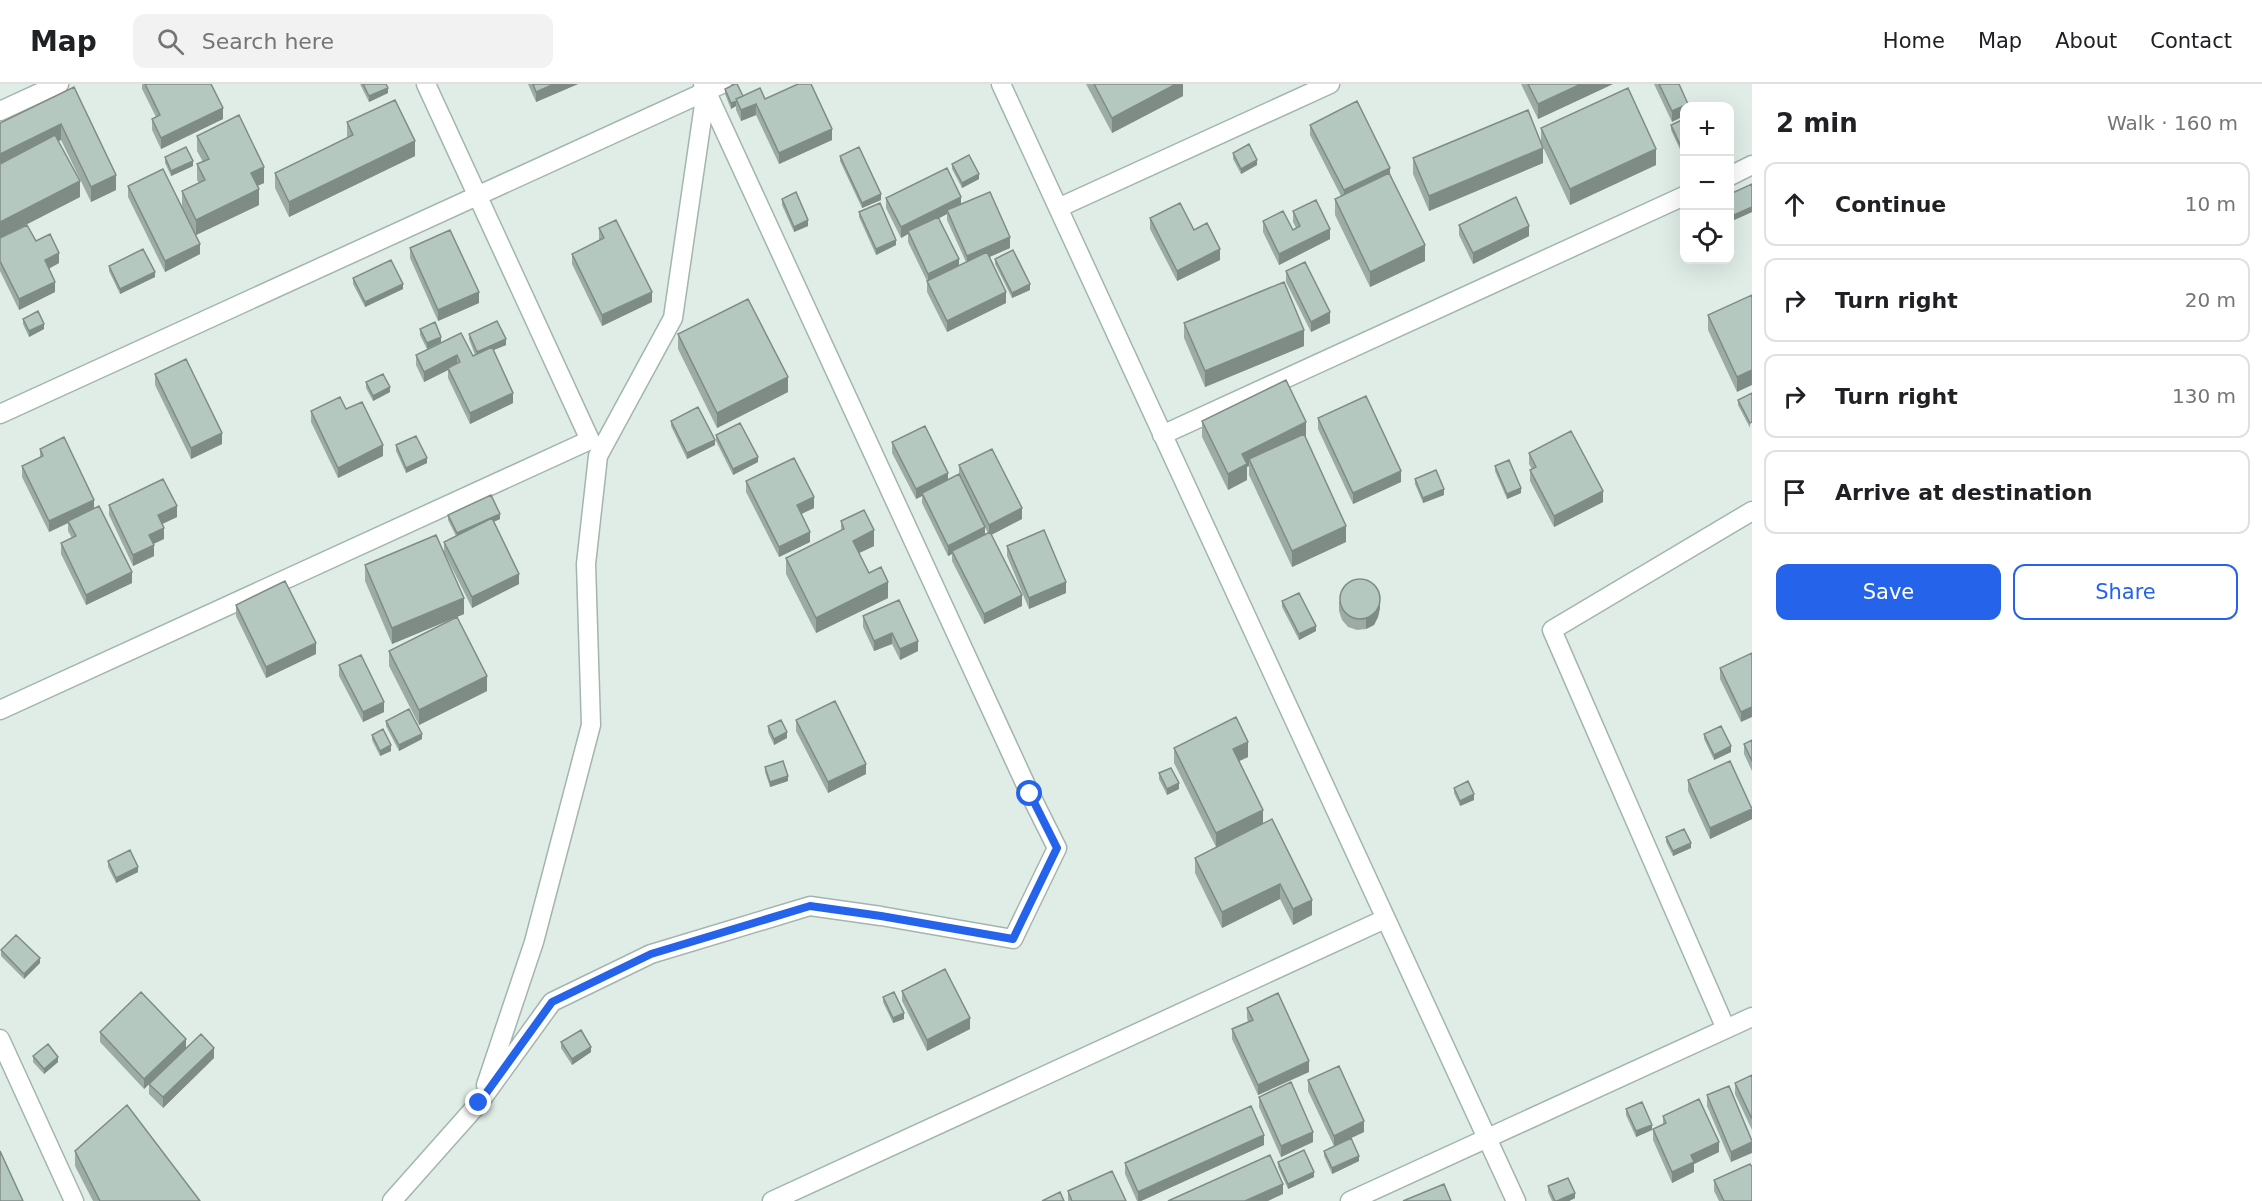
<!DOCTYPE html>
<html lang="en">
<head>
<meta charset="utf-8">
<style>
	:root { --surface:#fff; --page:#f2f2f2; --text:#202124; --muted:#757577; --line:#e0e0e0; --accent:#2563eb }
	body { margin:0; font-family:"DejaVu Sans",sans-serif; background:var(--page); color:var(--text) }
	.controls { position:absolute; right:18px; top:18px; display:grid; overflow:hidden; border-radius:12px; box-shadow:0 6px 24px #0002 }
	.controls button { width:54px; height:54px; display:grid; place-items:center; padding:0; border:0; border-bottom:2px solid var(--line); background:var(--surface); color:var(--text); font:30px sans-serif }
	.stop { position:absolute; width:18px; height:18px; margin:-14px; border:4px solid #2563eb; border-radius:50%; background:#fff }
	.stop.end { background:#2563eb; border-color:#fff; box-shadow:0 2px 6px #0008 }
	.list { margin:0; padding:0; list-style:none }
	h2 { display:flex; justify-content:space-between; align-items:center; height:78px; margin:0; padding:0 24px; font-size:26px }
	h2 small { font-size:20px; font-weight:400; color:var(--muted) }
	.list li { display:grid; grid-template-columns:39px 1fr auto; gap:18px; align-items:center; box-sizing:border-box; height:84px; margin:0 12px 12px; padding:0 12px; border:2px solid var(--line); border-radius:12px }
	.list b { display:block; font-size:22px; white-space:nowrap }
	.list em { font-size:20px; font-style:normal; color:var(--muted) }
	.actions { display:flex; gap:12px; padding:18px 24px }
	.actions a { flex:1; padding:14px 0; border:2px solid var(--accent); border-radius:12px; text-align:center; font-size:21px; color:var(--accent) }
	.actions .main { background:var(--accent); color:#fff }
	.icon { flex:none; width:33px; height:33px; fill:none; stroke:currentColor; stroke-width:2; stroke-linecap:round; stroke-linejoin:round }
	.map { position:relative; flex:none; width:1752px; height:1117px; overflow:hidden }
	header { display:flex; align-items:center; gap:36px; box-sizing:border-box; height:84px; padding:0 30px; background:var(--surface); border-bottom:2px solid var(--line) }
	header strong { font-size:28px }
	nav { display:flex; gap:33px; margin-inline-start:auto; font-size:21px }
	.search { width:420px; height:54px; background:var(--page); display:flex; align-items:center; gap:15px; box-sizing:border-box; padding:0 21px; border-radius:12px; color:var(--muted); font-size:22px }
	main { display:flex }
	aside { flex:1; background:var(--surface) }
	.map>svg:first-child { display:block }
</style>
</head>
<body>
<header>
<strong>Map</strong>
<div class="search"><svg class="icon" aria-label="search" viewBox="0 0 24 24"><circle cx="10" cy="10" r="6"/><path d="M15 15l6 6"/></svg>Search here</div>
<nav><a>Home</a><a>Map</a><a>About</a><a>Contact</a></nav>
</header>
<main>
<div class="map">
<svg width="1752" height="1117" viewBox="0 0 1752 1117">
	<rect width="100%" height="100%" fill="#e0ede7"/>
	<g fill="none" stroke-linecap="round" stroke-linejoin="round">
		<!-- street casing -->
		<g stroke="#a2b5ae" stroke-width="21">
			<path id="street" d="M1001 0 1516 1117
				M0 27 59 0
				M1730 92 1752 81
				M1058 124 1330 0
				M0 330 722 0
				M1162 351 1684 112
				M0 626 590 356 426 0
				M1726 945 1552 546 1752 427
				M0 955 74 1117
				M486 1001 534 858 591 641 586 480 598 372 673 234 706 7
				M392 1117 479 1019 552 918 651 870 810 822 881 832 1013 855 1057 764 1030 710 703 0
				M772 1117 1385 835
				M1350 1117 1752 933"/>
		</g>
		<!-- street -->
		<use href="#street" stroke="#fff" stroke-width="18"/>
	</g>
	<!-- wall -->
	<path fill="#9caca5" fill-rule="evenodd" d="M142 0H211L223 35 161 65 152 46V35L156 33 142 5Z
		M360 0H386L388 9 369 18Z
		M528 0H578L536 18Z
		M1086 0H1183V12L1112 49Z
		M1521 0H1613L1538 35Z
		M1654 0H1679L1688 22 1672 38Z
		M74 3 116 106 91 118 61 56 58 57 80 113 0 154Z
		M725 5 743 12 765 15 832 56 779 80 756 31 741 37 736 26V22L731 25 725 10Z
		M1684 35V74L1671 46V41Z
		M347 38 415 72 289 133 275 104V89L347 54Z
		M1310 41 1390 89 1425 177 1370 203 1335 131V115L1341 112 1310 51Z
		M1541 44 1656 81 1570 121 1543 63V79L1429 127 1413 90V74L1541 59Z
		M197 52 264 99 257 102 259 121 196 151 200 170 165 188 128 113V102L182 122V107L199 99 197 96V80L203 78 197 67Z
		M1233 69 1257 81 1241 90 1233 75Z
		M840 72 881 116 862 124 840 77Z
		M165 73 193 82 171 92 165 79Z
		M952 80 979 95 962 104 952 85Z
		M1752 100V128L1734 136 1730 127V110Z
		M886 114 961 120 1010 164 989 173 1006 219 947 248 927 208V197L908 158V150L901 154 886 124ZM947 130V136L966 178 959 182 939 134Z
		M782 115 808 142 794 148 782 121Z
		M1293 127 1330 155 1279 181 1263 148V137L1293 146 1296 144 1293 138Z
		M859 128 896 161 876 171 859 133Z
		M1150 134 1194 146 1220 176 1177 197 1150 145Z
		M1459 141 1529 152 1473 180 1459 151Z
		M599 144 652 218 602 242 572 180V170L600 157 599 155Z
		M0 154 36 157 59 179 49 184 55 208 19 226 0 187Z
		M410 164 479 219 438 237 410 174Z
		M995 175 1030 206 1012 214 995 180Z
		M109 182 155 193 120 210 109 187Z
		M1286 187 1330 239 1311 248 1286 198Z
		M353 194 403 205 365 223 353 200Z
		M1752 211 1737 308 1708 246V231Z
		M23 235 44 245 29 253 23 240Z
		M1184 239 1304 262 1205 303 1184 254Z
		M420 245 441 258 427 265 420 251Z
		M469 250 506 261 493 266 513 319 470 340 448 294V286L424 298 416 281V271L473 272 475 271 469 255Z
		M678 250 788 308 717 344 678 265Z
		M155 290 222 360 191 375 155 301Z
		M366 298 390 308 373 317 366 304Z
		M1752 309 1750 344 1738 321V316Z
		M346 325 383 372 338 394 311 338V327Z
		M1318 334 1401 398 1353 420 1318 345Z
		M671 337 715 361 687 375 671 342Z
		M1202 337 1306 353 1305 354 1346 458 1292 483 1249 391V382L1247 383V396L1228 406 1202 353Z
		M716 351 758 378 733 391 716 357Z
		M892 358 948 396 959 391V381L1022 435 991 451 1022 522 984 540 952 477V470L948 472 922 419V412L916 415 892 369ZM980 434 988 449 985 450Z
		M396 361 427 379 406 389 396 367Z
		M40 365 94 424 132 499 86 521 61 470V459L72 454 68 447V439L49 448 22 393V382L40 374Z
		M1529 369 1603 418 1554 443 1530 397V386L1532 385 1529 380Z
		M1495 382 1521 409 1507 415 1495 387Z
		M1415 395 1444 411 1423 419 1415 400Z
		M746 397 814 424 801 430 810 458 779 473 746 408Z
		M109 421 177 433 162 440 164 455 153 460 154 472 133 482 109 431Z
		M448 431 500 435 493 438 519 500 472 524 444 468V458L456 452 448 436Z
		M841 437 874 462 859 469 869 489 888 514 816 549 786 490V474L841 447Z
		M1007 462 1066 509 1029 525 1007 472Z
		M365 481 464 530 392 560 365 497Z
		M899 516 918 567 900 576 892 560 874 567 863 543V532Z
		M1282 517 1316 547 1299 556 1282 523Z
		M1339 517 1380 524 1378 533 1374 541 1366 545 1357 546 1348 543 1342 536 1339 527Z
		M236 521 316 570 266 594 236 532Z
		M389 567 487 607 419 641 389 582Z
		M1752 569 1741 638 1720 595V584Z
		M339 581 384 628 363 638 339 592Z
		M796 636 866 690 828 709 796 647Z
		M386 637 422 655 399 667 386 642Z
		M768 642 787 654 774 661 768 648Z
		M1704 650 1731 668 1714 676 1704 655Z
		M372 651 391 667 380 672 372 656Z
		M1752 656V687L1744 670V660Z
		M1174 664 1248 673 1239 677 1263 740 1312 831 1293 841 1280 815 1222 844 1195 789V774L1216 763 1174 679Z
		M765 683 788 697 770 703 765 688Z
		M1159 689 1179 705 1167 711 1159 695Z
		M1688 696 1752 723V735L1710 755 1688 707Z
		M1454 704 1474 716 1460 722 1454 709Z
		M1666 753 1691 764 1673 772 1666 758Z
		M108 777 138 788 116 799 108 783Z
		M1 866 40 879 24 895 1 872Z
		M902 907 970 945 927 967 902 917Z
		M883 913 904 935 893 939 883 918Z
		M1247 924 1309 988 1258 1011 1232 955V945L1248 938 1247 934Z
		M100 948 186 965 214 974 163 1024 149 1010V1000L144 1005 100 958Z
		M561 958 591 968 572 981 561 964Z
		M33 972 58 978 44 990 33 978Z
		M1752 991V1046L1735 1010V999Z
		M1308 996 1364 1048 1334 1062 1308 1007Z
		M1707 1011 1752 1057 1731 1078 1707 1022Z
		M1259 1013 1313 1058 1281 1073 1259 1023Z
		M1626 1025 1652 1046 1636 1053 1626 1031Z
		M1663 1032 1719 1068 1694 1080V1088L1672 1099 1653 1056V1045L1663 1040Z
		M1264 1061 1141 1117H1137L1125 1090V1079Z
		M75 1067 200 1117H93L75 1082Z
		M1324 1067 1359 1077 1332 1090 1324 1072Z
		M1278 1078 1314 1093 1288 1105 1278 1083Z
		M1714 1096 1752 1117H1719L1714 1107Z
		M1548 1102 1575 1114 1569 1117H1552L1548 1108Z
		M1068 1107 1126 1117H1068Z"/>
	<!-- shaded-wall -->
	<path fill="#7f8c86" d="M554 0H578L536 18V8Z
		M1176 0H1183V12L1112 49V34Z
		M1581 0H1613L1538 35V20Z
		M388 4V9L369 18V12Z
		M736 17V22L731 25V19Z
		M756 20V31L741 37V26Z
		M1688 20V22H1684V32L1672 38V27Z
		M223 24V35L161 65V54Z
		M61 40V56L0 85V70Z
		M832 45V56L779 80V69Z
		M415 57V72L289 133V118Z
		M1543 64V79L1429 127V112Z
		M1656 65V81L1570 121V105Z
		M1257 76V81L1241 90V85Z
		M193 77V82L171 92V87Z
		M264 83V99L251 105V89Z
		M1390 84V95L1344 117V106Z
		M979 90V95L962 104V99Z
		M116 91V106L91 118V103Z
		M80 97V113L0 154V138Z
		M259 105V121L196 151V136Z
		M881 110V116L862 124V119Z
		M961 113V123L947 126V130L909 150 908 147V150L901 154V143Z
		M1752 123V128L1734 136V131Z
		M808 136V142L794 148V143Z
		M1529 142V152L1473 180V169Z
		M1330 145V155L1279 181V170Z
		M1010 153V164L967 183V172Z
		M896 156V161L876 171V165Z
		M200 160V170L165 188V177Z
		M1425 161V177L1370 203V188Z
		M1220 165V176L1177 197V187Z
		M59 169V179L45 187V176Z
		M959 175V186L928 200V190Z
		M155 188V193L120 210V205Z
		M55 198V208L19 226V215Z
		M403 200V205L365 223V218Z
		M1030 200V206L1012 214V209Z
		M479 208V219L438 237V226Z
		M652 208V218L602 242V231Z
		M1006 208V219L947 248V237Z
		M1330 228V239L1311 248V238Z
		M44 240V245L29 253V247Z
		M1304 246V262L1205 303V287Z
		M441 253V258L427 265V259Z
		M506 255V261L477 273V268Z
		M457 271V282L448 284V286L424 298V288Z
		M1752 286V301L1737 308V293Z
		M788 293V308L717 344V329Z
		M390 303V308L373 317V312Z
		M513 309V319L470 340V329Z
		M1306 338V353L1252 380 1249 375V382L1247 383V396L1228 406V390L1242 370Z
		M222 349V360L191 375V364Z
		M715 356V361L687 375V369Z
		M383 361V372L338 394V384Z
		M758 373V378L733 391V385Z
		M427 374V379L406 389V384Z
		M1401 387V398L1353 420V409Z
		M948 389V399L922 409V412L916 415V405Z
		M1521 404V409L1507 415V410Z
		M1444 405V411L1423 419V414Z
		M1603 407V418L1554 443V432Z
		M814 413V424L797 432V421Z
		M94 416V426L68 437V439L49 448V437Z
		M177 422V433L158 442V431Z
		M1022 424V435L989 452V441Z
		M500 430V435L457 454V449Z
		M1346 442V458L1292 483V467Z
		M985 443V454L952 467V470L948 472V462Z
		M164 444V455L149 462V451Z
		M874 446V462L853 472V457Z
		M810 448V458L779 473V463Z
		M154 461V472L133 482V471Z
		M132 488V499L86 521V511Z
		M519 490V500L472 524V513Z
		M888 498V514L816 549V534Z
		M1066 498V509L1029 525V514Z
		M1022 511V522L984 540V530Z
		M464 514V530L392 560V544Z
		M1380 514V524L1378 533 1374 541 1366 545V535Z
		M1316 542V547L1299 556V550Z
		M892 549V560L874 567V557Z
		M918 557V567L900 576V565Z
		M316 559V570L266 594V583Z
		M487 592V607L419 641V626Z
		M384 618V628L363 638V628Z
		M1752 623V633L1741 638V628Z
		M787 648V654L774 661V655Z
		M422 650V655L399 667V661Z
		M1248 658V673L1233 680V665Z
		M391 661V667L380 672V667Z
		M1731 662V668L1714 676V671Z
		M866 680V690L828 709V698Z
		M788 692V697L770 703V698Z
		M1179 699V705L1167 711V705Z
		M1474 710V716L1460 722V717Z
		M1752 725V735L1710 755V744Z
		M1263 726V741L1216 764V749Z
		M1691 759V764L1673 772V767Z
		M138 783V788L116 799V794Z
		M1280 800V815L1222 844V828Z
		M1312 816V831L1293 841V825Z
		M40 874V879L24 895V890Z
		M904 929V935L893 939V934Z
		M970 934V945L927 967V956Z
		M186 955V966L144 1005V995Z
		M591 963V968L572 981V975Z
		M214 964V974L163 1024V1013Z
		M58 973V978L44 990V985Z
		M1309 977V988L1258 1011V1001Z
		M1364 1037V1048L1334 1062V1052Z
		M1652 1041V1046L1636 1053V1047Z
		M1313 1048V1058L1281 1073V1062Z
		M1264 1051V1061L1141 1117H1138V1108Z
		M1719 1058V1068L1694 1080V1088L1672 1099V1088L1691 1071Z
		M1752 1058V1069L1731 1078V1068Z
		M1359 1072V1077L1332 1090V1084Z
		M1314 1088V1093L1288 1105V1100Z
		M1283 1100V1110L1268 1117H1245Z
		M1575 1109V1114L1569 1117H1557Z"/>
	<!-- building -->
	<path fill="#b5c8c0" stroke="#7f8c86" stroke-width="1.5" d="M145 0H211L223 24 161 54 152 35 160 31Z
		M363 0H386L388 4 369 12Z
		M533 0H554L536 8Z
		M735 0H737L743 12 736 15 737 17 731 19 725 5Z
		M798 0H811L832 45 779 69 756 20 741 26 736 15 760 4 765 15Z
		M1094 0H1176L1112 34Z
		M1528 0H1581L1538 20Z
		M1659 0H1679L1688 20 1672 27Z
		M74 3 116 91 91 103 61 40 0 70V39Z
		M1628 4 1656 65 1570 105 1541 44Z
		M395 16 415 57 289 118 275 89 353 51 347 38Z
		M1357 17 1390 84 1344 106 1310 41Z
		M1528 26 1543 64 1429 112 1413 74Z
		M239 31 264 83 251 89 259 105 196 136 182 107 205 96 197 80 209 75 197 52Z
		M1684 35V69L1671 41Z
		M55 51 80 97 0 138V80Z
		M1249 60 1257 76 1241 85 1233 69Z
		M186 63 193 77 171 87 165 73Z
		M859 63 881 110 862 119 840 72Z
		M969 71 979 90 962 99 952 80Z
		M947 84 961 113 901 143 886 114Z
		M163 85 200 160 165 177 128 102Z
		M1389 89 1425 161 1370 188 1335 115Z
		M1752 100V123L1734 131 1730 122V110Z
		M796 108 808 136 794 143 782 115Z
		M990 108 1010 153 967 172 947 126Z
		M1516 113 1529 142 1473 169 1459 141Z
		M1316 116 1330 145 1279 170 1263 137 1283 127 1293 146 1300 142 1293 127Z
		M880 119 896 156 876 165 859 128Z
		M1180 119 1194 146 1207 139 1220 165 1177 187 1150 134Z
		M938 133 959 175 928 190 908 147Z
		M616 136 652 208 602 231 572 170 604 154 599 144Z
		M27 141 36 157 50 150 59 169 45 176 55 198 19 215 0 177V154Z
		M450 146 479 208 438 226 410 164Z
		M143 165 155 188 120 205 109 182Z
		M1013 166 1030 200 1012 209 995 175Z
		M987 168 1006 208 947 237 927 197Z
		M391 176 403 200 365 218 353 194Z
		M1305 178 1330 228 1311 238 1286 187Z
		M1284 198 1304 246 1205 287 1184 239Z
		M1752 211V286L1737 293 1708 231Z
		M748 215 788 293 717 329 678 250Z
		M38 227 44 240 29 247 23 235Z
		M497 237 506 255 477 268 469 250Z
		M435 238 441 253 427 259 420 245Z
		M461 249 473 272 492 263 513 309 470 329 448 284 460 278 457 271 424 288 416 271Z
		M186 275 222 349 191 364 155 290Z
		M383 290 390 303 373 312 366 298Z
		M1286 296 1306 338 1242 370 1247 380 1228 390 1202 337Z
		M1752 309V338L1750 339 1738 316Z
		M1366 312 1401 387 1353 409 1318 334Z
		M340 313 346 325 362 318 383 361 338 384 311 327Z
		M698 323 715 356 687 369 671 337Z
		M740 339 758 373 733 385 716 351Z
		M925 342 948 389 916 405 892 358Z
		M1571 347 1603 407 1554 432 1530 386 1536 383 1529 369Z
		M1304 350 1346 442 1292 467 1249 375Z
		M416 352 427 374 406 384 396 361Z
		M64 353 94 416 49 437 22 382 43 372 40 365Z
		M992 365 1022 424 989 441 959 381Z
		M794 374 814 413 797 421 810 448 779 463 746 397Z
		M1509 376 1521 404 1507 410 1495 382Z
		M1436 386 1444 405 1423 414 1415 395Z
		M959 390 985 443 948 462 922 409Z
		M163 395 177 422 158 431 164 444 149 451 154 461 133 471 109 421Z
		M491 411 500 430 457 449 448 431Z
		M99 422 132 488 86 511 61 459 76 452 68 437Z
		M864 426 874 446 853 457 869 489 881 483 888 498 816 534 786 474 844 445 841 437Z
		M492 434 519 490 472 513 444 458Z
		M1044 446 1066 498 1029 514 1007 462Z
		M990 448 1022 511 984 530 952 467Z
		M436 451 464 514 392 544 365 481Z
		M1340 515a20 20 0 1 1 40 0a20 20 0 1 1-40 0Z
		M285 497 316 559 266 583 236 521Z
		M1299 509 1316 542 1299 550 1282 517Z
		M899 516 918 557 900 565 892 549 874 557 863 532Z
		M457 533 487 592 419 626 389 567Z
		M1752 569V623L1741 628 1720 584Z
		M361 571 384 618 363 628 339 581Z
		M835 617 866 680 828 698 796 636Z
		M409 625 422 650 399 661 386 637Z
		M1236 633 1248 658 1233 665 1263 726 1216 749 1174 664Z
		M781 636 787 648 774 655 768 642Z
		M1721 642 1731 662 1714 671 1704 650Z
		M383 645 391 661 380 667 372 651Z
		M1752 656V677L1744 660Z
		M783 677 788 692 770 698 765 683Z
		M1730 677 1752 725 1710 744 1688 696Z
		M1171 684 1179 699 1167 705 1159 689Z
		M1468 697 1474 710 1460 717 1454 704Z
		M1272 735 1312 816 1293 825 1280 800 1222 828 1195 774Z
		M1684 745 1691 759 1673 767 1666 753Z
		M130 766 138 783 116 794 108 777Z
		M16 851 40 874 24 890 1 866Z
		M945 885 970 934 927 956 902 907Z
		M141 908 186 955 144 995 100 948Z
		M894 908 904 929 893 934 883 913Z
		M1278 909 1309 977 1258 1001 1232 945 1253 936 1247 924Z
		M581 946 591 963 572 975 561 958Z
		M201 950 214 964 163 1013 149 1000Z
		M48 960 58 973 44 985 33 972Z
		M1339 982 1364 1037 1334 1052 1308 996Z
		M1752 991V1035L1735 999Z
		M1291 998 1313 1048 1281 1062 1259 1013Z
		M1729 1002 1752 1057V1058L1731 1068 1707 1011Z
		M1699 1015 1719 1058 1691 1071 1694 1078 1672 1088 1653 1045 1666 1039 1663 1032Z
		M1642 1018 1652 1041 1636 1047 1626 1025Z
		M127 1021 200 1117H100L75 1067Z
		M1251 1022 1264 1051 1138 1108 1125 1079Z
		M1351 1054 1359 1072 1332 1084 1324 1067Z
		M1304 1066 1314 1088 1288 1100 1278 1078Z
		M0 1067 23 1117H0Z
		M1270 1071 1283 1100 1245 1117H1168Z
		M1750 1080 1752 1083V1117H1724L1714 1096Z
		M1112 1087 1126 1117H1072L1068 1107Z
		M1568 1094 1575 1109 1557 1117H1555L1548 1102Z
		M1444 1100 1451 1117H1403Z
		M1060 1108 1064 1117H1042Z"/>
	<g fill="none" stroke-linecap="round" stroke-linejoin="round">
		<!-- route -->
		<path stroke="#2563eb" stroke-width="8" d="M479 1019 552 918 651 870 810 822 881 832 1013 855 1057 764 1030 710"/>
	</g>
</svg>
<div class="controls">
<button>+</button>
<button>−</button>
<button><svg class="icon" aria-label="locate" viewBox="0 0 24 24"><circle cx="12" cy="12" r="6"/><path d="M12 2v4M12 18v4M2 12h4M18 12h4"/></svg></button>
</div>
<div class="stop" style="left:1030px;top:710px"></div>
<div class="stop end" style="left:479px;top:1019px"></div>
</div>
<aside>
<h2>2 min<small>Walk · 160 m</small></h2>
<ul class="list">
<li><svg class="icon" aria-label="ahead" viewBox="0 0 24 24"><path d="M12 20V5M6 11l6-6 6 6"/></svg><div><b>Continue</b></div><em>10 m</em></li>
<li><svg class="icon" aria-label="right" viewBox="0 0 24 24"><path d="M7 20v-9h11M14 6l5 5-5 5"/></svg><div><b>Turn right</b></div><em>20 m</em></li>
<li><svg class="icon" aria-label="right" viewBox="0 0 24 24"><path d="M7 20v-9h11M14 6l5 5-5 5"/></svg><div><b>Turn right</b></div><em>130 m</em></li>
<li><svg class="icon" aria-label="arrive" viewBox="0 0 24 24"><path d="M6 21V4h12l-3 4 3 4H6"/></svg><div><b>Arrive at destination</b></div></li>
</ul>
<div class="actions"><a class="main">Save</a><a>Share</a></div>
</aside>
</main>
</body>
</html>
